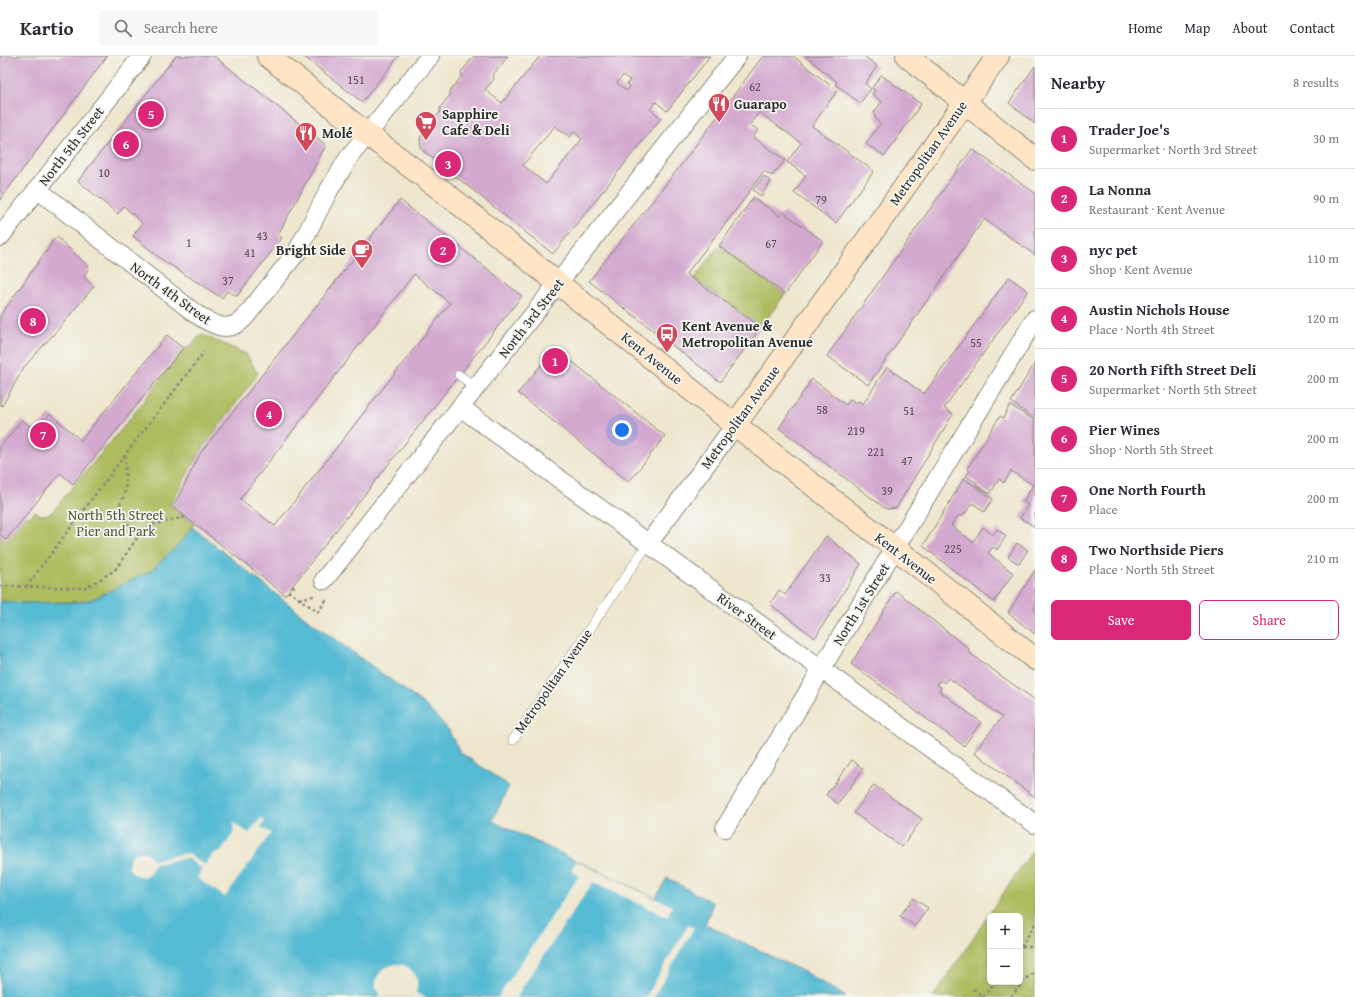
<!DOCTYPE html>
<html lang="en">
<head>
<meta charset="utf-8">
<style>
	:root { --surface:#fff; --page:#f7f7f7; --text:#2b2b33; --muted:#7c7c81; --line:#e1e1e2; --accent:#db2777 }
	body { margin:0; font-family:"Gentium Book Plus",serif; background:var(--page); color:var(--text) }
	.controls { position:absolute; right:12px; bottom:12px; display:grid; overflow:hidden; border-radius:6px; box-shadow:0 2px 6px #0003 }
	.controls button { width:36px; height:36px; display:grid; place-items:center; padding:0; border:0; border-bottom:1px solid var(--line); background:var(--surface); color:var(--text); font:20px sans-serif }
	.you { position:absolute; left:622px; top:374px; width:14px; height:14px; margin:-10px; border:3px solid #fff; border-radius:50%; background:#1a73e8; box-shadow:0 0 0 6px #1a73e833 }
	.badge { display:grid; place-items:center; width:26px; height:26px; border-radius:50%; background:var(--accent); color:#fff; font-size:13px; font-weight:700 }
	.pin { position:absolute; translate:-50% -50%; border:2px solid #fff; box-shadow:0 1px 4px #0006 }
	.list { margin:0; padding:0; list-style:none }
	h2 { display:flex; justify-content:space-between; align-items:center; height:52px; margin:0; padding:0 16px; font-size:17px }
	h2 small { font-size:13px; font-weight:400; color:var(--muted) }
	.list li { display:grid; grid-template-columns:26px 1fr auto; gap:12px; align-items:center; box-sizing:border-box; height:60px; padding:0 16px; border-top:1px solid var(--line) }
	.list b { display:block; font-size:15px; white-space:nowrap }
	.list p { margin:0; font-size:13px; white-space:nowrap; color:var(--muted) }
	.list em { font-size:13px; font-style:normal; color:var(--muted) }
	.actions { display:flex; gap:8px; padding:12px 16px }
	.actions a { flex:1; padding:9px 0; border:1px solid var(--accent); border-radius:6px; text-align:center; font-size:14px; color:var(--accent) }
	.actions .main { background:var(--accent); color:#fff }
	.icon { flex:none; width:22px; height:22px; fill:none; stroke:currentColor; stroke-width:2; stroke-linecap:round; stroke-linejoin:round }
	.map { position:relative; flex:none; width:1035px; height:941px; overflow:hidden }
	header { display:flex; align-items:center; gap:24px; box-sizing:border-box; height:56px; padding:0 20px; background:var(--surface); border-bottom:1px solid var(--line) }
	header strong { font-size:19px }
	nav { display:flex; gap:22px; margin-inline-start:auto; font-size:14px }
	.search { width:280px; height:36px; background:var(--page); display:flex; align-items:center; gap:10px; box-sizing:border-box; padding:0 14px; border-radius:6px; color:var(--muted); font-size:15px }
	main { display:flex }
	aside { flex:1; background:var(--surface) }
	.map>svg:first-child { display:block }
</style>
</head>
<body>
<header>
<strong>Kartio</strong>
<div class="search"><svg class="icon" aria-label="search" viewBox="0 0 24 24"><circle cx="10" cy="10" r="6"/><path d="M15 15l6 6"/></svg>Search here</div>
<nav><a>Home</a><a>Map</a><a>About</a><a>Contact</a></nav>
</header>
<main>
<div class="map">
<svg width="1035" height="941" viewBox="0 0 1035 941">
	<rect width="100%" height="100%" fill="#f6f6f2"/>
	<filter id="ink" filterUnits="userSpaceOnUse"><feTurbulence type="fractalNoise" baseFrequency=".025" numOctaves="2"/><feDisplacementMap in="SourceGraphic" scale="8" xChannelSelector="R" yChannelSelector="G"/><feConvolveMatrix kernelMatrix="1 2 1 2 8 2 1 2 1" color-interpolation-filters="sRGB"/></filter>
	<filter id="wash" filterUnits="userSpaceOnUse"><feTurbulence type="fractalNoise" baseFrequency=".012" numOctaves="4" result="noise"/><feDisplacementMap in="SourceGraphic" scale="16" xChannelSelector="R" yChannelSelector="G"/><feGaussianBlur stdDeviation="0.9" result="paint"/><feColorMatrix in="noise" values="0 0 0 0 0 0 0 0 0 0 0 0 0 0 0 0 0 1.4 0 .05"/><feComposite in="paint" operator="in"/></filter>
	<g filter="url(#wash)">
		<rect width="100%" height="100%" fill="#eee6cd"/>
		<!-- green -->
		<path fill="#aebc5e" stroke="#6c7444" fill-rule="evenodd" d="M719 190 785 238 761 271 694 223Z
			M201 278 246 298 258 318 199 397 170 449 194 468 183 485 152 514 93 543 80 546 24 547 0 545V464L30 460 35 455 41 459 50 458 126 368 186 291 189 292Z
			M1032 795 1035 796V941H933ZM990 860H1020V926H990Z"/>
		<!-- water -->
		<path fill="#55bad3" stroke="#40727f" d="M192 471 306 562 425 649 448 673 460 696 509 730 492 765 656 842 667 822 713 847 705 868 806 917 846 941H0V545L24 547 80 546 93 543 152 514 182 485Z"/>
		<!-- pier -->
		<path fill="#eee6cd" d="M261 762 265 765 261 771 271 777 225 841 197 822 202 813 187 802 154 808 150 817 143 821 136 819 129 813V805L131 801 133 798 139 796H146L151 801 153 804 187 797 205 809 213 798 221 795 233 778 234 767 249 777Z
			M576 805 672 850 667 861 593 826 516 941H498L579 820 571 814Z
			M688 869 694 872 654 941H646Z
			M396 908 403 909 409 912 414 917 417 923V930L416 937 425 941H380L376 931V925L379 918 383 913 389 910Z"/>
		<g id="blocks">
			<!-- building -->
			<path fill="#d3a9cf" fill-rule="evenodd" d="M0 0H107L0 144Z
				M176 0H214L326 89 278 179 282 182 237 240 227 235 222 242 164 205 133 180 142 167 124 150 118 158 78 125Z
				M303 0H399L362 46Z
				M474 0H508L493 19 494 23 485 34 502 47 540 0H710L667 55 656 46 650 53 661 62 553 198 421 93 420 82 440 56V52L450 39V35L462 20 461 16ZM623 19 630 24 627 28 630 31 627 35 617 27ZM555 70 570 81 574 76 582 83 546 128 523 109Z
				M763 0H793L837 35 812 70 874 115 836 167 794 137 806 120 787 106 801 87 759 56 750 69 758 74 753 81 785 104 772 120 764 115 739 150 686 218 761 271 720 326 589 225 681 109Z
				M805 0H864L877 10 865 28 871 33 860 47 835 28 837 26Z
				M1035 10V68L1009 47Z
				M881 19 921 48 885 100 866 88 880 68 876 63 874 56 882 46 872 38 875 35 872 32Z
				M972 93 1035 137V199L984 163 868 329 827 300Z
				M764 120 771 126 761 140 753 134Z
				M753 142 780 160 783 156 823 185 785 238 719 190Z
				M400 144 522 240 285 539 173 451 201 396ZM414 218 450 247 275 470 240 443Z
				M57 181 89 211 84 221 94 230 61 270 24 311 2 350 0 348V260L52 187 51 186Z
				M1009 221 1028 235 944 352 953 358 896 452 886 453 779 372 812 323 846 349 850 343 856 347 858 345 863 348 887 311 924 338Z
				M167 279 183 292 73 428 60 417 6 484 0 479V391L22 364 36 375 50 358 81 384Z
				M555 292 665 380 629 426 518 337Z
				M1035 307V363L1011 346Z
				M1010 349 1035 365 1034 368 1035 369V471L1020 462 1028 449 1023 446 1033 429 1011 415 1004 427 999 423 990 438 976 429 977 427 966 420 970 415 967 413 1000 360 1003 362Z
				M964 422 993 443 984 456 973 447 962 461 959 459 951 469 973 486 983 471 993 479 997 473 1006 480 997 494 993 491 988 497 1013 517 994 546 923 490Z
				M826 480 861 508 815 582 770 548 779 534 785 539Z
				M1017 487 1028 494 1019 508 1008 501Z
				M1035 514V578L1008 557Z
				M896 535 969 593 968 596 1035 644V741L974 696 1002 661 949 622 944 627 940 624 937 629 941 632 939 635 981 666 964 690 851 608Z
				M852 704 863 713 838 748 826 739Z
				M874 729 922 763 902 791 854 757Z
				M913 842 928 852 915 870 900 860Z"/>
		</g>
	</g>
	<g filter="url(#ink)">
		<use href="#blocks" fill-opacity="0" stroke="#8c887c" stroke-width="1"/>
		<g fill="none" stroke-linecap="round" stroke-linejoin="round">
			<!-- service casing -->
			<g stroke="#8c887c" stroke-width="10">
				<path id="service" d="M459 319 475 331
					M513 684 648 488"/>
			</g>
			<!-- minor casing -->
			<g stroke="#8c887c" stroke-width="20">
				<path id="minor" d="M37 133 196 258C213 269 229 279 245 261L297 196 329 134 349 101 430 0
					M0 181 142 0
					M460 351 1035 768
					M648 488 735 369
					M324 524 737 0
					M725 772 808 636 835 590 1035 263"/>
			</g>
			<!-- secondary casing -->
			<g stroke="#8c887c" stroke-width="24">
				<path id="secondary" d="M268 0 367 78 444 136 735 369 909 503 1035 603
					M907 0 1035 103
					M735 369 998 0"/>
			</g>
			<!-- path -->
			<path stroke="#8c887c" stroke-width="2.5" stroke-dasharray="3 3" stroke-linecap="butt" d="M125 399 126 428 124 441 120 448 121 456 127 467 139 479
				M0 530 85 532 115 514 139 479 151 469 185 461
				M292 530 296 532
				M26 531 125 399 204 296
				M288 535 318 556 328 542
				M299 543 314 540
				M1021 891 1035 868
				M1022 891H1035
				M973 933 984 941
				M983 941 995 926
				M1011 941 1024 924 1035 916"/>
			<!-- service -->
			<use href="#service" stroke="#fff" stroke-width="9"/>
			<!-- minor -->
			<use href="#minor" stroke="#fff" stroke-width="18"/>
			<!-- secondary -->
			<use href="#secondary" stroke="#fee5c5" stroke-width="22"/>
		</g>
	</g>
	<!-- icons -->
	<defs>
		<g id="restaurant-pin" transform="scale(1.15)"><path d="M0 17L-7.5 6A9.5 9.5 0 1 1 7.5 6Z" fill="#d1495b" stroke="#f6f6f2"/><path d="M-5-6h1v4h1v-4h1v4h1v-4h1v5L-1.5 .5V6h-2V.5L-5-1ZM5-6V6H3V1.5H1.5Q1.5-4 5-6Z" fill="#fff"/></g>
		<g id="supermarket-pin" transform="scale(1.15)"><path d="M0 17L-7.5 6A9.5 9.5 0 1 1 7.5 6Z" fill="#d1495b" stroke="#f6f6f2"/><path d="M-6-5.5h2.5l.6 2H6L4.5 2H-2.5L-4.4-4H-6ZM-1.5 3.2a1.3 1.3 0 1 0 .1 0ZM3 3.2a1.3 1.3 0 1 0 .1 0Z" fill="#fff"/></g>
		<g id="cafe-pin" transform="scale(1.15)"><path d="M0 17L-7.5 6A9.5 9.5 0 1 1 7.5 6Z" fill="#d1495b" stroke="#f6f6f2"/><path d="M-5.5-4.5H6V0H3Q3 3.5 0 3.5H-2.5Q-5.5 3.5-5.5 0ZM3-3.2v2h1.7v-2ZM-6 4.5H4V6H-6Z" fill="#fff"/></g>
		<g id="bus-pin" transform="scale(1.15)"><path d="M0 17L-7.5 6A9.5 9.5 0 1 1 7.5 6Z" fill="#d1495b" stroke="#f6f6f2"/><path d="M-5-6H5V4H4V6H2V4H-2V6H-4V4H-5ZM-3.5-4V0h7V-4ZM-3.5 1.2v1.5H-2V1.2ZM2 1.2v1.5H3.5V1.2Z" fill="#fff"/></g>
	</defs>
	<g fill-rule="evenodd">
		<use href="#restaurant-pin" x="719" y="48"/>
		<use href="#supermarket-pin" x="426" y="66"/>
		<use href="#restaurant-pin" x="306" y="77"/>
		<use href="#cafe-pin" x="362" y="194"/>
		<use href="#bus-pin" x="667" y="278"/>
	</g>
	<g text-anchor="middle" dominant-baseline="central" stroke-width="3.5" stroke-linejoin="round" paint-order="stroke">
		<!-- number labels -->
		<g font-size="12" fill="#554a54">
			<text x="356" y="23">151</text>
			<text x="755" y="30">62</text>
			<text x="104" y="116">10</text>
			<text x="821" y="143">79</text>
			<text x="262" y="179">43</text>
			<text x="189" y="186">1</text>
			<text x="771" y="187">67</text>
			<text x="250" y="196">41</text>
			<text x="228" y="224">37</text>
			<text x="976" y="286">55</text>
			<text x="822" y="353">58</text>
			<text x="909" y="354">51</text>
			<text x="856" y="374">219</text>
			<text x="876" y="395">221</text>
			<text x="907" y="404">47</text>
			<text x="887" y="434">39</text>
			<text x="953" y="492">225</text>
			<text x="825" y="521">33</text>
		</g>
		<!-- poi labels -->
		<g font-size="14" font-weight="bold" fill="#2b2b2b" stroke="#f6f6f2" text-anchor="start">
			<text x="734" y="48">Guarapo</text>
			<text x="442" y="58">Sapphire<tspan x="442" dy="16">Cafe &amp; Deli</tspan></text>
			<text x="322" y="77">Molé</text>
			<text x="346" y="194" text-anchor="end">Bright Side</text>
			<text x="682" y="270">Kent Avenue &amp;<tspan x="682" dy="16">Metropolitan Avenue</tspan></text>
		</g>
		<!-- street labels -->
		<g font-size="14" fill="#2b2b2b" stroke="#f6f6f2">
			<text transform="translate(71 90) rotate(-52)">North 5th Street</text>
			<text transform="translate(928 97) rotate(-55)">Metropolitan Avenue</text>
			<text transform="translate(171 237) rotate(36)">North 4th Street</text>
			<text transform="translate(531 262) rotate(-52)">North 3rd Street</text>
			<text transform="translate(652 302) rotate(39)">Kent Avenue</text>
			<text transform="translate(740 361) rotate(-54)">Metropolitan Avenue</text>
			<text transform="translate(906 502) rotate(38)">Kent Avenue</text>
			<text transform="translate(861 548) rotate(-58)">North 1st Street</text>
			<text transform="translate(747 560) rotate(36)">River Street</text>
			<text transform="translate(553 625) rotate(-55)">Metropolitan Avenue</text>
		</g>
		<!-- park labels -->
		<g font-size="14" fill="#52563a" stroke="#f6f6f2">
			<text x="116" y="459">North 5th Street<tspan x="116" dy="16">Pier and Park</tspan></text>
		</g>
	</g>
</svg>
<div class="controls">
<button>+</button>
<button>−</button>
</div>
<div class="you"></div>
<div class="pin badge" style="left:555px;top:305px">1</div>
<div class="pin badge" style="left:443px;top:194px">2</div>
<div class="pin badge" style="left:448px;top:108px">3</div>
<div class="pin badge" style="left:269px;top:358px">4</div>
<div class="pin badge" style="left:151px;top:58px">5</div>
<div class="pin badge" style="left:126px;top:88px">6</div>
<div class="pin badge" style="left:43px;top:379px">7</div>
<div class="pin badge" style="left:33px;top:265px">8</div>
</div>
<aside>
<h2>Nearby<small>8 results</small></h2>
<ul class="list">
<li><span class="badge">1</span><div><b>Trader Joe's</b><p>Supermarket · North 3rd Street</p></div><em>30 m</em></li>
<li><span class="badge">2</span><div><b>La Nonna</b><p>Restaurant · Kent Avenue</p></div><em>90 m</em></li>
<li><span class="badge">3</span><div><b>nyc pet</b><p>Shop · Kent Avenue</p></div><em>110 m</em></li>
<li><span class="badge">4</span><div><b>Austin Nichols House</b><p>Place · North 4th Street</p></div><em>120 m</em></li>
<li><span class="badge">5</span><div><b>20 North Fifth Street Deli</b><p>Supermarket · North 5th Street</p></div><em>200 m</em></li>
<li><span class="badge">6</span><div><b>Pier Wines</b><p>Shop · North 5th Street</p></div><em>200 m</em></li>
<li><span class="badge">7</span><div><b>One North Fourth</b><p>Place</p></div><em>200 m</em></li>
<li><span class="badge">8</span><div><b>Two Northside Piers</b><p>Place · North 5th Street</p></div><em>210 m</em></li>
</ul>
<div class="actions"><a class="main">Save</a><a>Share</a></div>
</aside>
</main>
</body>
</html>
